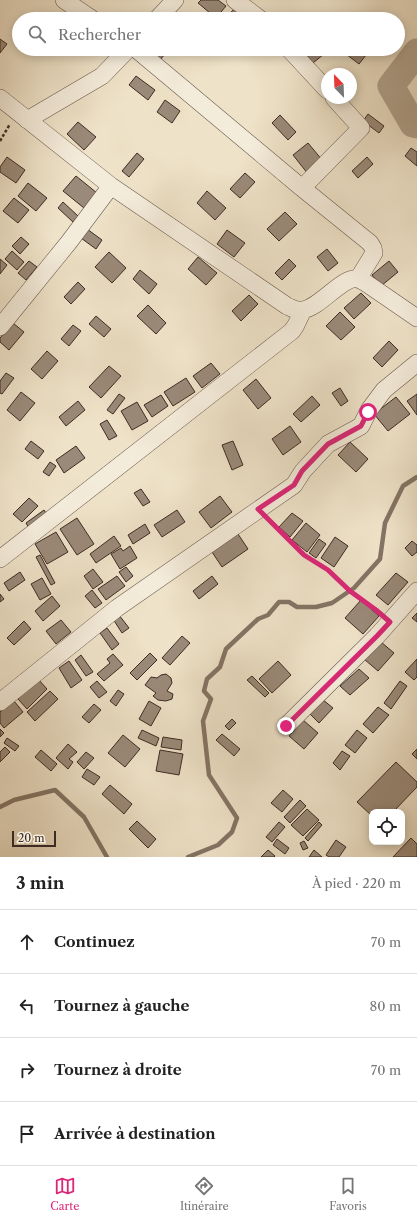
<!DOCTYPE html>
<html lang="fr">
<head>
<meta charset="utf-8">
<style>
	:root { --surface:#fff; --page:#f2f2f2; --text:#222; --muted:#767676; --line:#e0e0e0; --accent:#db2777 }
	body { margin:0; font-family:"Libre Caslon Text",serif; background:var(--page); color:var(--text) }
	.controls { position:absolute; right:12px; bottom:12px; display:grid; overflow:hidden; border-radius:8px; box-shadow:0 2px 10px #0003 }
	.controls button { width:36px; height:36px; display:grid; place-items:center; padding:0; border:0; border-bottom:1px solid var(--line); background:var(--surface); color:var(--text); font:20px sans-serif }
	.compass { position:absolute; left:321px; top:68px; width:36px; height:36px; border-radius:50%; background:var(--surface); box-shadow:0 2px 10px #0003; rotate:337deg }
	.scale { position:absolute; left:12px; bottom:10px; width:44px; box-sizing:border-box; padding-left:4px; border:2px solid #3e2b24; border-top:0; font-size:11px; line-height:14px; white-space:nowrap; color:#3e2b24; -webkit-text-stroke:3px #f4ecdb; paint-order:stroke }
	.stop { position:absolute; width:12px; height:12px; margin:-9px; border:3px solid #db2777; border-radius:50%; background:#fff }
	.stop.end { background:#db2777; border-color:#fff; box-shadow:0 1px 4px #0008 }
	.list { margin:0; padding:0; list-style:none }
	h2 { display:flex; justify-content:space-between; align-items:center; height:52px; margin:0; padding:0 16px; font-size:17px }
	h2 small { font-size:13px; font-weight:400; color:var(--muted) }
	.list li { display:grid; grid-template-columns:26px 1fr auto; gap:12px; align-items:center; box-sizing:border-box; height:64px; padding:0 16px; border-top:1px solid var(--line) }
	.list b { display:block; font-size:15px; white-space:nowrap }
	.list em { font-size:13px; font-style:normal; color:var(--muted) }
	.icon { flex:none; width:22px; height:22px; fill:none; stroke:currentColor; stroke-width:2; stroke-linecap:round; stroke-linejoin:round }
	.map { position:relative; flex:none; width:417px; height:857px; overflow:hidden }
	.search { position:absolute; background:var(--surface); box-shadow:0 2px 10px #0003; left:12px; right:12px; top:12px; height:44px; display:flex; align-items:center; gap:10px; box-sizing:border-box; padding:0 14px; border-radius:22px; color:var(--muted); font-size:15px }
	.sheet { height:308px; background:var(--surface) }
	nav { display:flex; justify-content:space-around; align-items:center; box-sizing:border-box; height:56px; border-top:1px solid var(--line); background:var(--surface); font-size:11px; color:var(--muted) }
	nav a { display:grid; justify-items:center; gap:2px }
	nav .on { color:var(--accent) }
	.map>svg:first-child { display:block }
</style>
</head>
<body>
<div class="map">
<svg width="417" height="857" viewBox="0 0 417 857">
	<rect width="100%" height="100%" fill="#eee2c8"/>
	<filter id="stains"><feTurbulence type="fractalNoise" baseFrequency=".005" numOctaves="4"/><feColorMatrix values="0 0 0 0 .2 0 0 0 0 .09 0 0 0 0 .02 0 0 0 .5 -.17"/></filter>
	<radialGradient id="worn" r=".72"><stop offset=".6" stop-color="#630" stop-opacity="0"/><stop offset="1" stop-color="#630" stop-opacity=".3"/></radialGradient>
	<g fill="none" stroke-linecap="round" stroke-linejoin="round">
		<!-- stream -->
		<path stroke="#847465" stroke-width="4.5" d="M0 807 14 800 55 790 84 817 107 857
			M188 857 218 845 232 832 237 818 209 775 203 721 211 699 204 691 207 679 220 667 226 649 258 619 268 615 279 602H289L297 607H316L332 603 354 588 380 559 385 523 403 486 417 477"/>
		<!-- river -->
		<path stroke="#b2a490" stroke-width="27" d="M417 52 391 86 413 124 417 125"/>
	</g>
	<!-- building -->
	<path fill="#9a8a79" stroke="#3e2b24" d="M201 0H218L226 6 216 18 198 3Z
		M234 9 246 19H225Z
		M0 39 7 44 0 53Z
		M146 49H169L160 60Z
		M302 49H320L324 54 313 63Z
		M343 49H358L366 55 359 64 342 51Z
		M136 76 155 90 148 100 129 85Z
		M165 100 180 111 172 123 157 112Z
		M368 114 384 126 379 133 363 121Z
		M280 115 296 132 288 140 272 123Z
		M78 122 96 137 84 150 67 134Z
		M308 143 323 161 308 174 293 155Z
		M411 148 417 152V166L405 156Z
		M137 153 144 159 129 177 122 171Z
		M7 157 25 170 16 183 0 172V167Z
		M367 157 373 164 358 178 352 171Z
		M245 173 255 182 240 198 230 189Z
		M76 176 97 193 84 208 63 191Z
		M28 183 47 198 36 211 18 196Z
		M207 191 226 208 215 220 197 203Z
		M14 198 29 210 18 223 3 211Z
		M63 202 78 216 73 222 58 208Z
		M285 212 297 224 279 241 267 229Z
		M87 229 102 240 96 249 81 238Z
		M227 230 245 243 234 257 217 244Z
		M21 237 29 244 20 254 12 246Z
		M327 249 338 263 328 271 317 257Z
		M12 251 24 262 17 270 5 259Z
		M109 252 126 268 112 283 95 267Z
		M198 257 217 273 206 285 188 269Z
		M0 259 7 265 0 274Z
		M289 259 296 266 282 280 275 273Z
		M29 261 37 267 26 280 18 273Z
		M389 261 398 272 381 286 372 275Z
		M140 270 157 284 149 294 133 279Z
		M78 282 85 289 71 304 64 297Z
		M361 293 371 303 354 319 344 308Z
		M249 295 258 304 241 321 232 311Z
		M148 305 166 323 156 334 137 316Z
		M340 312 355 327 341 340 326 326Z
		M96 316 111 329 104 337 89 324Z
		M13 323 24 332 9 350 0 342V338Z
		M73 325 81 331 69 346 61 339Z
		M389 341 398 350 382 367 373 358Z
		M47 351 58 361 42 379 31 369Z
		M211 363 220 374 202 388 193 376Z
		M109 366 121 376 101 398 89 387Z
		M6 373 14 378 2 394 0 393V381Z
		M186 378 195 392 173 406 164 392Z
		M256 379 271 398 258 409 243 390Z
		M340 388 348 401 341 406 332 393Z
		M21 392 35 403 20 421 7 410Z
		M119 394 125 398 113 414 107 410Z
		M417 394V415L407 401Z
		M161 395 168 406 152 417 144 405Z
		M312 396 320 405 301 422 293 414Z
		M396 397 410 414 388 431 374 414Z
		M78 401 85 410 66 426 59 417Z
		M137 402 148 421 132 430 121 411Z
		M107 420 117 436 109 440 100 424Z
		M290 426 301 442 283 455 272 439Z
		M31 441 44 451 38 459 25 449Z
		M233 441 243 465 232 470 222 445Z
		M350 442 368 459 356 472 338 455Z
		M76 446 85 458 64 473 56 460Z
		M50 462 56 466 49 476 43 472Z
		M141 489 150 502 143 506 134 493Z
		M220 496 232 512 211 528 199 512Z
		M29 498 38 506 22 522 13 514Z
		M44 510 48 516 30 530 26 523Z
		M177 510 185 522 162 537 154 525Z
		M292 513 303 521 290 537 279 527Z
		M77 518 94 544 77 555 60 529Z
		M306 523 320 535 307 552 292 540Z
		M145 524 150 533 133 544 128 535Z
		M56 532 68 552 47 564 35 544Z
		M238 534 248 549 222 567 212 552Z
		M114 536 121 546 96 563 90 554Z
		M335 537 348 546 334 567 321 558Z
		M319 539 326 544 316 558 309 553Z
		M412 541 417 545V552L412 556 405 548Z
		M130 546 137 558 120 569 111 554 121 548 123 551Z
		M40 555 55 583 51 585 36 557Z
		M126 567 133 576 126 582 119 572Z
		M93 569 103 582 93 589 84 576Z
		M20 572 25 580 9 591 4 583Z
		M396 573 408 582 388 605 376 595Z
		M117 576 125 586 106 600 98 589Z
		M212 576 218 584 199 599 193 591Z
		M42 578 51 594 40 600 31 584Z
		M92 590 102 603 95 608 85 596Z
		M0 594 4 599 0 602Z
		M52 596 60 606 43 621 35 611Z
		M361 600 379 616 363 634 345 618Z
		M417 613V622L412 618Z
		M119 615 129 628 122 633 113 619Z
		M61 620 71 632 56 644 46 631Z
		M24 621 31 629 14 645 7 638Z
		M107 628 119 644 112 650 100 633Z
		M182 636 190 643 170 665 162 658Z
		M381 642 394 653 378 671 364 659Z
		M150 653 157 660 137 680 130 673Z
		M113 654 123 665 104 681 97 674 110 663 107 659Z
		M81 655 93 672 86 676 75 660Z
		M417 659V677L414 680 405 672Z
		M69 661 82 680 71 688 59 668Z
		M278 661 291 675 272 693 259 679Z
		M359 669 369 678 350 695 340 686Z
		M166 674 171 678 172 683 167 691 173 694 172 699 166 701 158 700 153 696 156 693 145 685 151 677 157 678 161 675Z
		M252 676 269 693 265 697 247 680Z
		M38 679 47 689 27 709 18 699Z
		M97 681 107 692 99 698 90 687Z
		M400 681 407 686 391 709 384 703Z
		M118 690 124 694 116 706 110 701Z
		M50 691 58 699 35 721 27 712Z
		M322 699 333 708 319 723 308 712Z
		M14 701 23 712 4 728 0 723V712Z
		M149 701 161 708 151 726 139 719Z
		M94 704 101 710 89 723 82 717Z
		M378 707 389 715 373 733 363 724Z
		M232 719 236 723 229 730 225 726Z
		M303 720 318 733 304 749 289 736Z
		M0 729 4 733 0 737Z
		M142 730 159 738 156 746 138 738Z
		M357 730 367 738 355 753 345 745Z
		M222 734 240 749 234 756 216 740Z
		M123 735 140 749 125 767 108 753Z
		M163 737 182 740 181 750 161 747Z
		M7 738 19 746 15 751 4 743Z
		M68 744 77 752 69 759 73 762 68 769 56 758Z
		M5 747 10 752 0 762V752Z
		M417 749V759L412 754Z
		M41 750 57 764 51 771 35 757Z
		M160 750 183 754 179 775 156 771Z
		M342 751 350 756 340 770 333 763Z
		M86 752 94 758 84 769 77 762Z
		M396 762 417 782V787L393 812H372V816L357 802Z
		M87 769 100 777 94 785 82 777Z
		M110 785 132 804 124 814 102 794Z
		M283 790 293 799 282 812 271 803Z
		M300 800 306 806 290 823 284 817Z
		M307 809 319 820 303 836 291 825Z
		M137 821 156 839 148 848 129 829Z
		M279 822 285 827 272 842 266 837Z
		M319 822 322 825 308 841 305 838Z
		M411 838 417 844V857H393Z
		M277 839 289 848 285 854 273 845Z
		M336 840 346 847 339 857H329L326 855Z
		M304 841 308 848 303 850 300 843Z
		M268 850 275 856 274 857H261Z
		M314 850 322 857H309Z"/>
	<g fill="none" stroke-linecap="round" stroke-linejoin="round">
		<!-- minor casing -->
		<g stroke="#6a594d" stroke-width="18">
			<path id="minor" d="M64 0 92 19
				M235 0 260 19
				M157 19 175 0
				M136 49 302 188 370 243 373 248 374 253 358 279
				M289 49 327 90
				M0 98 111 186 287 306C292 308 296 311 302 310 319 309 343 275 358 279 360 280 364 282 366 283L417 318
				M27 120 102 76 128 49
				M302 188 361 128 334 98
				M0 327 69 242 111 186
				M0 559 292 331 296 325 303 310
				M0 702 117 608 294 485 303 471 328 444 361 426 369 410 384 390 417 363
				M286 726 377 636 417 591"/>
		</g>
		<!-- path -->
		<path stroke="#3e2b24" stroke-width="2.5" stroke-dasharray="3 2" stroke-linecap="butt" d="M0 141 10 124
			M270 520 304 555 328 570 350 591 379 612"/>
		<!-- minor -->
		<use href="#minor" stroke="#f4ecdb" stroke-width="17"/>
	</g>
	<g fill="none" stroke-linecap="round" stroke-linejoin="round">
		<!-- route -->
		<path stroke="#db2777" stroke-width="5" d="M286 726 377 636 390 622 376 610 350 591 328 570 304 555 258 509 294 485 302 471 328 444 361 426 368 412"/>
	</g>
	<rect width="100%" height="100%" filter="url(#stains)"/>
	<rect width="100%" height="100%" fill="url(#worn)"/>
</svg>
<div class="controls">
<button><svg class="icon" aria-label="locate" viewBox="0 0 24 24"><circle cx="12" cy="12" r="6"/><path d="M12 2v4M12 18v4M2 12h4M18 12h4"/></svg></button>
</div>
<svg class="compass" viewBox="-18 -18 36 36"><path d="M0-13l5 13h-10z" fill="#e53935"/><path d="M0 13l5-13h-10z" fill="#767676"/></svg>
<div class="scale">20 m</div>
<div class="stop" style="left:368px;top:412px"></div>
<div class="stop end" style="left:286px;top:726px"></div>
<div class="search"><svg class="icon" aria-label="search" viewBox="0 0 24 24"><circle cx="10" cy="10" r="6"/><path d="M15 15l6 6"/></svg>Rechercher</div>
</div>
<section class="sheet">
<h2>3 min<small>À pied · 220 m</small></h2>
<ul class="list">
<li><svg class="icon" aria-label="ahead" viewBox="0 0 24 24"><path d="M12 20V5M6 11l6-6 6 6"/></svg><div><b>Continuez</b></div><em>70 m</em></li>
<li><svg class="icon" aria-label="left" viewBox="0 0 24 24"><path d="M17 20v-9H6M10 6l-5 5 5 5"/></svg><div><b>Tournez à gauche</b></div><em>80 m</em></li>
<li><svg class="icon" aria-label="right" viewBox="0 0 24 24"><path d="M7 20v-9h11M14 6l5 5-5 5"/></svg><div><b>Tournez à droite</b></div><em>70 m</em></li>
<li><svg class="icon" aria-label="arrive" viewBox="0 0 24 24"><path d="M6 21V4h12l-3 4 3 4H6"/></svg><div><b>Arrivée à destination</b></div></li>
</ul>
</section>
<nav>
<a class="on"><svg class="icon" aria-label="map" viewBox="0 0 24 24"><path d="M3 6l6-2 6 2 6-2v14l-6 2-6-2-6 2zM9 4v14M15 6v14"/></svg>Carte</a>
<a><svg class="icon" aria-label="directions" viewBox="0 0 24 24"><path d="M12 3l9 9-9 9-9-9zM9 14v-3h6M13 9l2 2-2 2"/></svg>Itinéraire</a>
<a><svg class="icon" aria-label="saved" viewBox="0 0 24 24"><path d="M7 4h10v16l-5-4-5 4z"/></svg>Favoris</a>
</nav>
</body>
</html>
